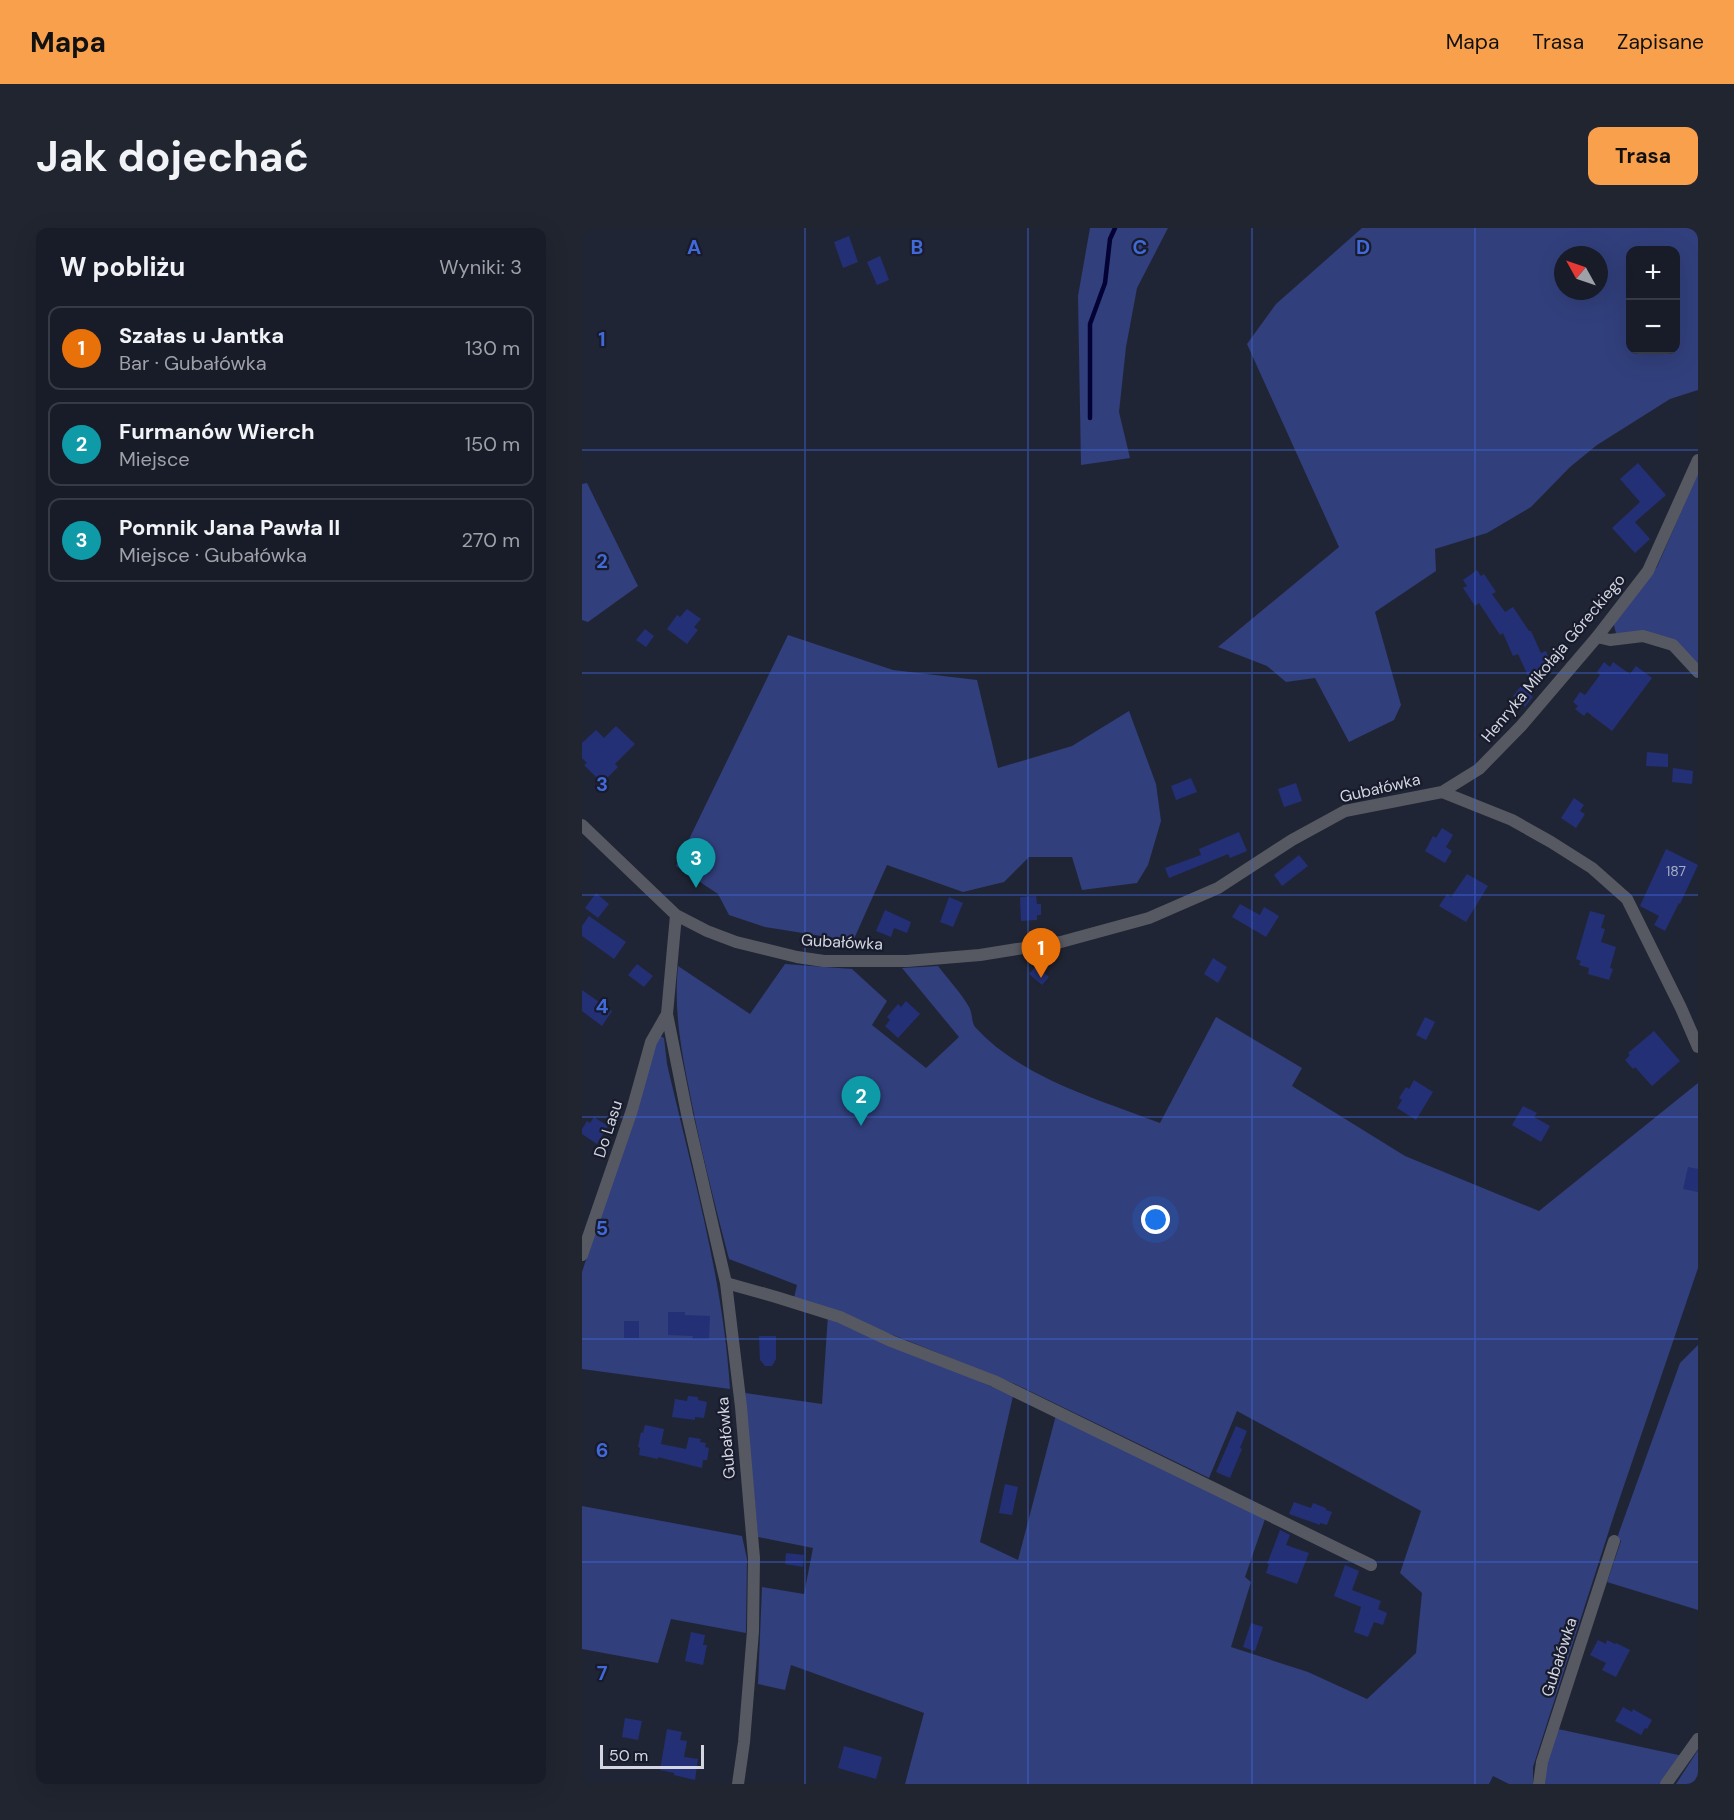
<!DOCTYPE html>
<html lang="pl">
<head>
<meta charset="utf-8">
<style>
	:root { --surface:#181c28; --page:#212530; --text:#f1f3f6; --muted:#9fa1a8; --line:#363a45; --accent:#f9a04d }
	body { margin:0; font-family:"DM Sans",sans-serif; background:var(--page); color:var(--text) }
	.controls { position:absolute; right:18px; top:18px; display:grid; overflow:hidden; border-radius:12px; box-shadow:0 6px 24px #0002 }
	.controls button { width:54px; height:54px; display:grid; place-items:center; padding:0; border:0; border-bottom:2px solid var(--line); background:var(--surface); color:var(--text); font:30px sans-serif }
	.compass { position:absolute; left:972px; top:18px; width:54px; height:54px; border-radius:50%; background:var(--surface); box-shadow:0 6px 24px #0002; rotate:310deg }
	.scale { position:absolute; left:18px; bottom:15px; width:104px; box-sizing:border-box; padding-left:6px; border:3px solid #d3d6e1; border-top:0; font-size:16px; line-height:21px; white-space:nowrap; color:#d3d6e1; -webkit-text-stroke:4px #171b2b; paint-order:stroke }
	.you { position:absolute; left:574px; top:992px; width:21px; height:21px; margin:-15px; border:4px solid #fff; border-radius:50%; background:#1a73e8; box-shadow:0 0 0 9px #1a73e833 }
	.badge { display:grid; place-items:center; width:39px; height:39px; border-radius:50%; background:var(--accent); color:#fff; font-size:20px; font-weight:700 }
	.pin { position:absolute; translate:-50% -50px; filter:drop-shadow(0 2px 3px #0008) }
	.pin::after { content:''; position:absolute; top:32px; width:21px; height:18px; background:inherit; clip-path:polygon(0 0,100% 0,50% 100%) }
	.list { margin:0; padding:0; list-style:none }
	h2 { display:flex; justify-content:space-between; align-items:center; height:78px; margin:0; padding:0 24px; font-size:26px }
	h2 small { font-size:20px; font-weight:400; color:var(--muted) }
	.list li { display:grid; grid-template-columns:39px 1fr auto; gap:18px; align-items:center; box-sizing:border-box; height:84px; margin:0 12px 12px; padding:0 12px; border:2px solid var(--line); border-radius:12px }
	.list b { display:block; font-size:22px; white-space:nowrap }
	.list p { margin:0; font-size:20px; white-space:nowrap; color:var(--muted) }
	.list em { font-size:20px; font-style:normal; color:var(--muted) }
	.map { position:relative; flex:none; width:1116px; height:1556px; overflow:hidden; border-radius:12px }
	header { display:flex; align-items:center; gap:36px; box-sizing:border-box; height:84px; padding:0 30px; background:var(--accent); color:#111 }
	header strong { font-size:28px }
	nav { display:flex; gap:33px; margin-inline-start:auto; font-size:21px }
	.intro { display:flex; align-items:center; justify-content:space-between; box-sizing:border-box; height:144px; padding:0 36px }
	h1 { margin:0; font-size:42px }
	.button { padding:15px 27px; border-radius:12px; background:var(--accent); color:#111; font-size:21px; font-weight:700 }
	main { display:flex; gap:36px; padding:0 36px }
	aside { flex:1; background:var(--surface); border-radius:12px; box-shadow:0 6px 24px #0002 }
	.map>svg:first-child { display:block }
</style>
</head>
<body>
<header>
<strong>Mapa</strong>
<nav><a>Mapa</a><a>Trasa</a><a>Zapisane</a></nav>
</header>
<div class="intro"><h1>Jak dojechać</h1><a class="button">Trasa</a></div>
<main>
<aside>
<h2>W pobliżu<small>Wyniki: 3</small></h2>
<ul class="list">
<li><span class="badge" style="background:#e8710a">1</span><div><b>Szałas u Jantka</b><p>Bar · Gubałówka</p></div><em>130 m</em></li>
<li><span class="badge" style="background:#0f9aa8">2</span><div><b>Furmanów Wierch</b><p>Miejsce</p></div><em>150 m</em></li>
<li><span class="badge" style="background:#0f9aa8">3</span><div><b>Pomnik Jana Pawła II</b><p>Miejsce · Gubałówka</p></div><em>270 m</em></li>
</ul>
</aside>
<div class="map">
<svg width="1116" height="1556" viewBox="0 0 1116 1556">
	<rect width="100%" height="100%" fill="#202535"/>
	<!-- green -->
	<path fill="#313f7c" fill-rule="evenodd" d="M508 0H586L555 60 544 119 537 184 548 230 499 237 496 68Z
		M780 0H1116V162L1088 171 1015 217 988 239 949 279 905 305 853 321 854 343 793 384 819 477 812 492 767 514 733 450 704 454 685 438 636 419 757 319 665 116 694 76ZM1048 22H1094V122H1048ZM981 27H1017V63H981Z
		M1116 245V440L1070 405H1034L1031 394 1075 339Z
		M5 255 56 358 6 394 0 392V256Z
		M206 407 311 442 395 452 416 540 490 518 547 483 574 556 579 593 566 637 555 655 500 662 490 629H447L422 654 381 664 305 637 271 713 183 699 147 687 136 666 94 638Z
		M203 736 270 741 305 773 290 797 344 840 377 809 320 740 356 738C366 751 379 765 387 779 391 786 389 795 394 800 440 850 516 871 578 895L634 789 720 840 710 858 823 928 957 983 1116 855V1040L1032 1287 951 1539V1556H927L911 1548 907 1556H323L342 1485 209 1437 203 1462 176 1456 180 1359 222 1366 231 1320 176 1309 163 1165 240 1176 246 1087 431 1168 398 1314 436 1332 474 1187 683 1291 663 1349 669 1354 649 1419 726 1444 785 1471 834 1425 840 1365 818 1345 839 1283 655 1183 627 1250 433 1156 324 1112 212 1070 215 1057 147 1031C132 973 117 915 106 856 98 815 92 780 96 738L168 786Z
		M78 808 82 810 85 836C110 944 141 1050 148 1161L0 1141V1044L76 810Z
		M1116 1117V1382L1025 1354 1039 1313 1035 1310 1098 1135Z
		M0 1278 160 1308 165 1331 164 1405 89 1391 76 1435 0 1421Z
		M976 1501 1101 1528 1080 1556H963L965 1530Z
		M1116 1522V1556H1094Z"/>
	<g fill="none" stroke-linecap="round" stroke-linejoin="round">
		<!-- stream -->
		<path stroke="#040234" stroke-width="4.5" d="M508 190V96L523 55 528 11 533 0"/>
	</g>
	<!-- building -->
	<path fill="#233075" d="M267 8 276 34 261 40 252 14Z
		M298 28 307 52 295 57 285 34Z
		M1056 235 1084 267 1053 294 1068 311 1053 325 1030 300 1058 274 1038 251Z
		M895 342 899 348 902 346 914 364 910 366 923 384 931 379 947 403H949L959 425 964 423 970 438 946 448 936 426 931 428 921 405 918 407 897 375 893 378 881 360 885 358 881 352Z
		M105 381 119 391 112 399 116 402 105 416 85 401 95 387 98 389Z
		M63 401 72 408 64 419 54 412Z
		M1022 434 1028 439 1031 434 1048 446 1054 438 1070 450 1030 503 1005 484 1002 488 993 481 996 478 991 474 998 464 1003 467 1018 447 1015 444Z
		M939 458 951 469 943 479 931 468Z
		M34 498 53 516 33 536 36 539 20 555 2 537 5 535 0 530V515L14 502 22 510Z
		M1065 524 1086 526V539L1064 538Z
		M1091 540 1111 543 1110 556 1090 554Z
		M609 550 615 564 594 572 589 558Z
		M714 555 720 573 702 579 696 561Z
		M992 570 1002 577 998 583 1003 586 994 600 979 590Z
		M860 600 871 607 864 619 870 623 863 635 843 623 851 608 854 610Z
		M657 604 665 623 648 630 646 626 587 650 583 640 619 627 617 621Z
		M1084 621 1116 637 1098 676 1097 675 1083 703 1072 697 1077 688 1058 678Z
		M717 627 726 638 700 658 692 647Z
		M885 646 906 658 884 694 857 678 865 666 869 669Z
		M14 665 27 676 16 690 3 680Z
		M454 668 455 676H459V687H455V692L439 693 438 669Z
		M367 669 381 675 371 699 358 694Z
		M658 676 678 687 682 679 697 688 684 709 650 689Z
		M303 682 329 694 325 705 312 700 309 709 294 703Z
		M1008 683 1023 687 1019 700 1023 701 1019 714 1034 719 1028 740 1031 741 1027 752 1006 746 1007 740 997 737 999 733 994 731Z
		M7 688 44 714 32 731 0 708V698Z
		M631 730 645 739 636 755 622 746Z
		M55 736 71 748 62 759 46 747Z
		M454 738 467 749 460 757 447 746Z
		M0 762 30 783 20 798 0 783Z
		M324 773 338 786 316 810 303 798 308 792 305 789 316 776 319 779Z
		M843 789 853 794 844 812 834 807Z
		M1072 803 1098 833 1070 858 1053 839 1051 841 1043 832 1048 827 1046 825Z
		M832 852 851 864 834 892 815 880 820 872 817 870 824 859 827 861Z
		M941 878 955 885 952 889 968 898 959 914 930 897Z
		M12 889 26 898 15 916 0 906V901L5 893 8 895Z
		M1106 939 1116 941V964L1101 961Z
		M86 1084H103V1087L128 1088 127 1111H110L111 1108 86 1107Z
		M42 1093H57V1110H42Z
		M177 1108H194V1131L190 1138H183L178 1132Z
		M106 1168 116 1169V1172L125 1174 122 1190 113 1189V1192L90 1189 93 1171 105 1173Z
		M63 1197 82 1201 79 1216 104 1221 107 1209 119 1211 118 1214 124 1215 123 1219 127 1220 125 1232H121L120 1240 76 1229V1231L57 1227 58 1220 56 1219 59 1204 61 1205Z
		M654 1198 665 1203 658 1220 660 1221 648 1250 634 1244Z
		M423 1256 436 1259 430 1287 417 1285Z
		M712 1274 729 1280 731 1275 744 1280V1282L750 1284 745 1297 738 1295V1297L707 1286Z
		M698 1302 708 1307 704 1317 727 1325 715 1356 684 1345 687 1336H685Z
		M204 1325 222 1327 221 1339 203 1336Z
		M763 1337 777 1343 770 1362 799 1373 796 1381 805 1385 801 1397 792 1394 786 1409 772 1404 779 1379 752 1368Z
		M669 1395 681 1399 673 1423 661 1419Z
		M109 1404 123 1407 121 1417H125L121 1437 103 1433Z
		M1016 1412 1024 1416 1025 1412 1033 1416 1034 1415 1048 1422 1034 1449 1020 1442 1024 1435 1008 1427Z
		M1041 1479 1050 1484 1051 1481 1070 1492 1065 1501 1063 1500 1059 1507 1033 1493Z
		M43 1490 60 1493 56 1512 40 1509Z
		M85 1501 100 1504 98 1512 105 1513 102 1529 116 1531 113 1552 92 1547V1545L78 1542Z
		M262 1518 300 1529 294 1551 256 1540Z"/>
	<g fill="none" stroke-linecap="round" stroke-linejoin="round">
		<!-- street -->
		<path stroke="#575962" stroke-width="12" d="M1015 409 1028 412 1061 408 1091 417 1116 444
			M860 564 897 541 939 498 1015 409 1066 343 1116 232
			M0 597 94 687 125 703 154 714 215 729 242 733H325L398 727 479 714 567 690 636 660 710 612 763 583 860 564 930 592 969 614 1010 640 1045 671 1099 780 1116 819
			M94 687 85 786 105 886 144 1055 159 1179 172 1330 171 1403 162 1514 156 1556
			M0 1027 50 882 69 814 85 786
			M144 1055 194 1069 258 1089 309 1113 412 1153 789 1337
			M957 1556 960 1534 1032 1313
			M1084 1556 1116 1511"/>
	</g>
	<!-- grid -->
	<path fill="none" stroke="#4169da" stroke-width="1.5" stroke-opacity="0.55" d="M223 0V1556M446 0V1556M670 0V1556M893 0V1556M0 222H1116M0 445H1116M0 667H1116M0 889H1116M0 1111H1116M0 1334H1116"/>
	<g text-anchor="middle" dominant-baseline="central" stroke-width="4.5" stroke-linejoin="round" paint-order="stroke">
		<!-- number labels -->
		<g font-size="14" fill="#a7acc6">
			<text x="1094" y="643">187</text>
		</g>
		<!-- street labels -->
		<g font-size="16" fill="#d3d6e1" stroke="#171b2b">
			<text transform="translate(971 430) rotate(-50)">Henryka Mikołaja Góreckiego</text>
			<text transform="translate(798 560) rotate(-13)">Gubałówka</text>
			<text transform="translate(260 714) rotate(3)">Gubałówka</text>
			<text transform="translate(26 901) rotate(-72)">Do Lasu</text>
			<text transform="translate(144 1210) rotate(-95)">Gubałówka</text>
			<text transform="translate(977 1429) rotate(-72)">Gubałówka</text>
		</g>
	</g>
	<g font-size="20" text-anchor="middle" font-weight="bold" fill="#4169da" stroke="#171b2b" stroke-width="4.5" stroke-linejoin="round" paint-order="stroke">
		<text x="112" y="26">A</text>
		<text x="335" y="26">B</text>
		<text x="558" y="26">C</text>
		<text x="781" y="26">D</text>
		<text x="20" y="118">1</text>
		<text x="20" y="340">2</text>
		<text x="20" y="563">3</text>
		<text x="20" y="785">4</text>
		<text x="20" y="1007">5</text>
		<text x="20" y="1229">6</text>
		<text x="20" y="1452">7</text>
	</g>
</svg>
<div class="controls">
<button>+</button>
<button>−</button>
</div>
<svg class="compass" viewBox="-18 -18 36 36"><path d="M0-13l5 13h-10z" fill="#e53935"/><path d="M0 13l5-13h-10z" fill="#9fa1a8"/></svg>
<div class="scale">50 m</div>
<div class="you"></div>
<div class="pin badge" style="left:459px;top:750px;background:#e8710a">1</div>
<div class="pin badge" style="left:279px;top:898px;background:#0f9aa8">2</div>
<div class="pin badge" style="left:114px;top:660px;background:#0f9aa8">3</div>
</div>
</main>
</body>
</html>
